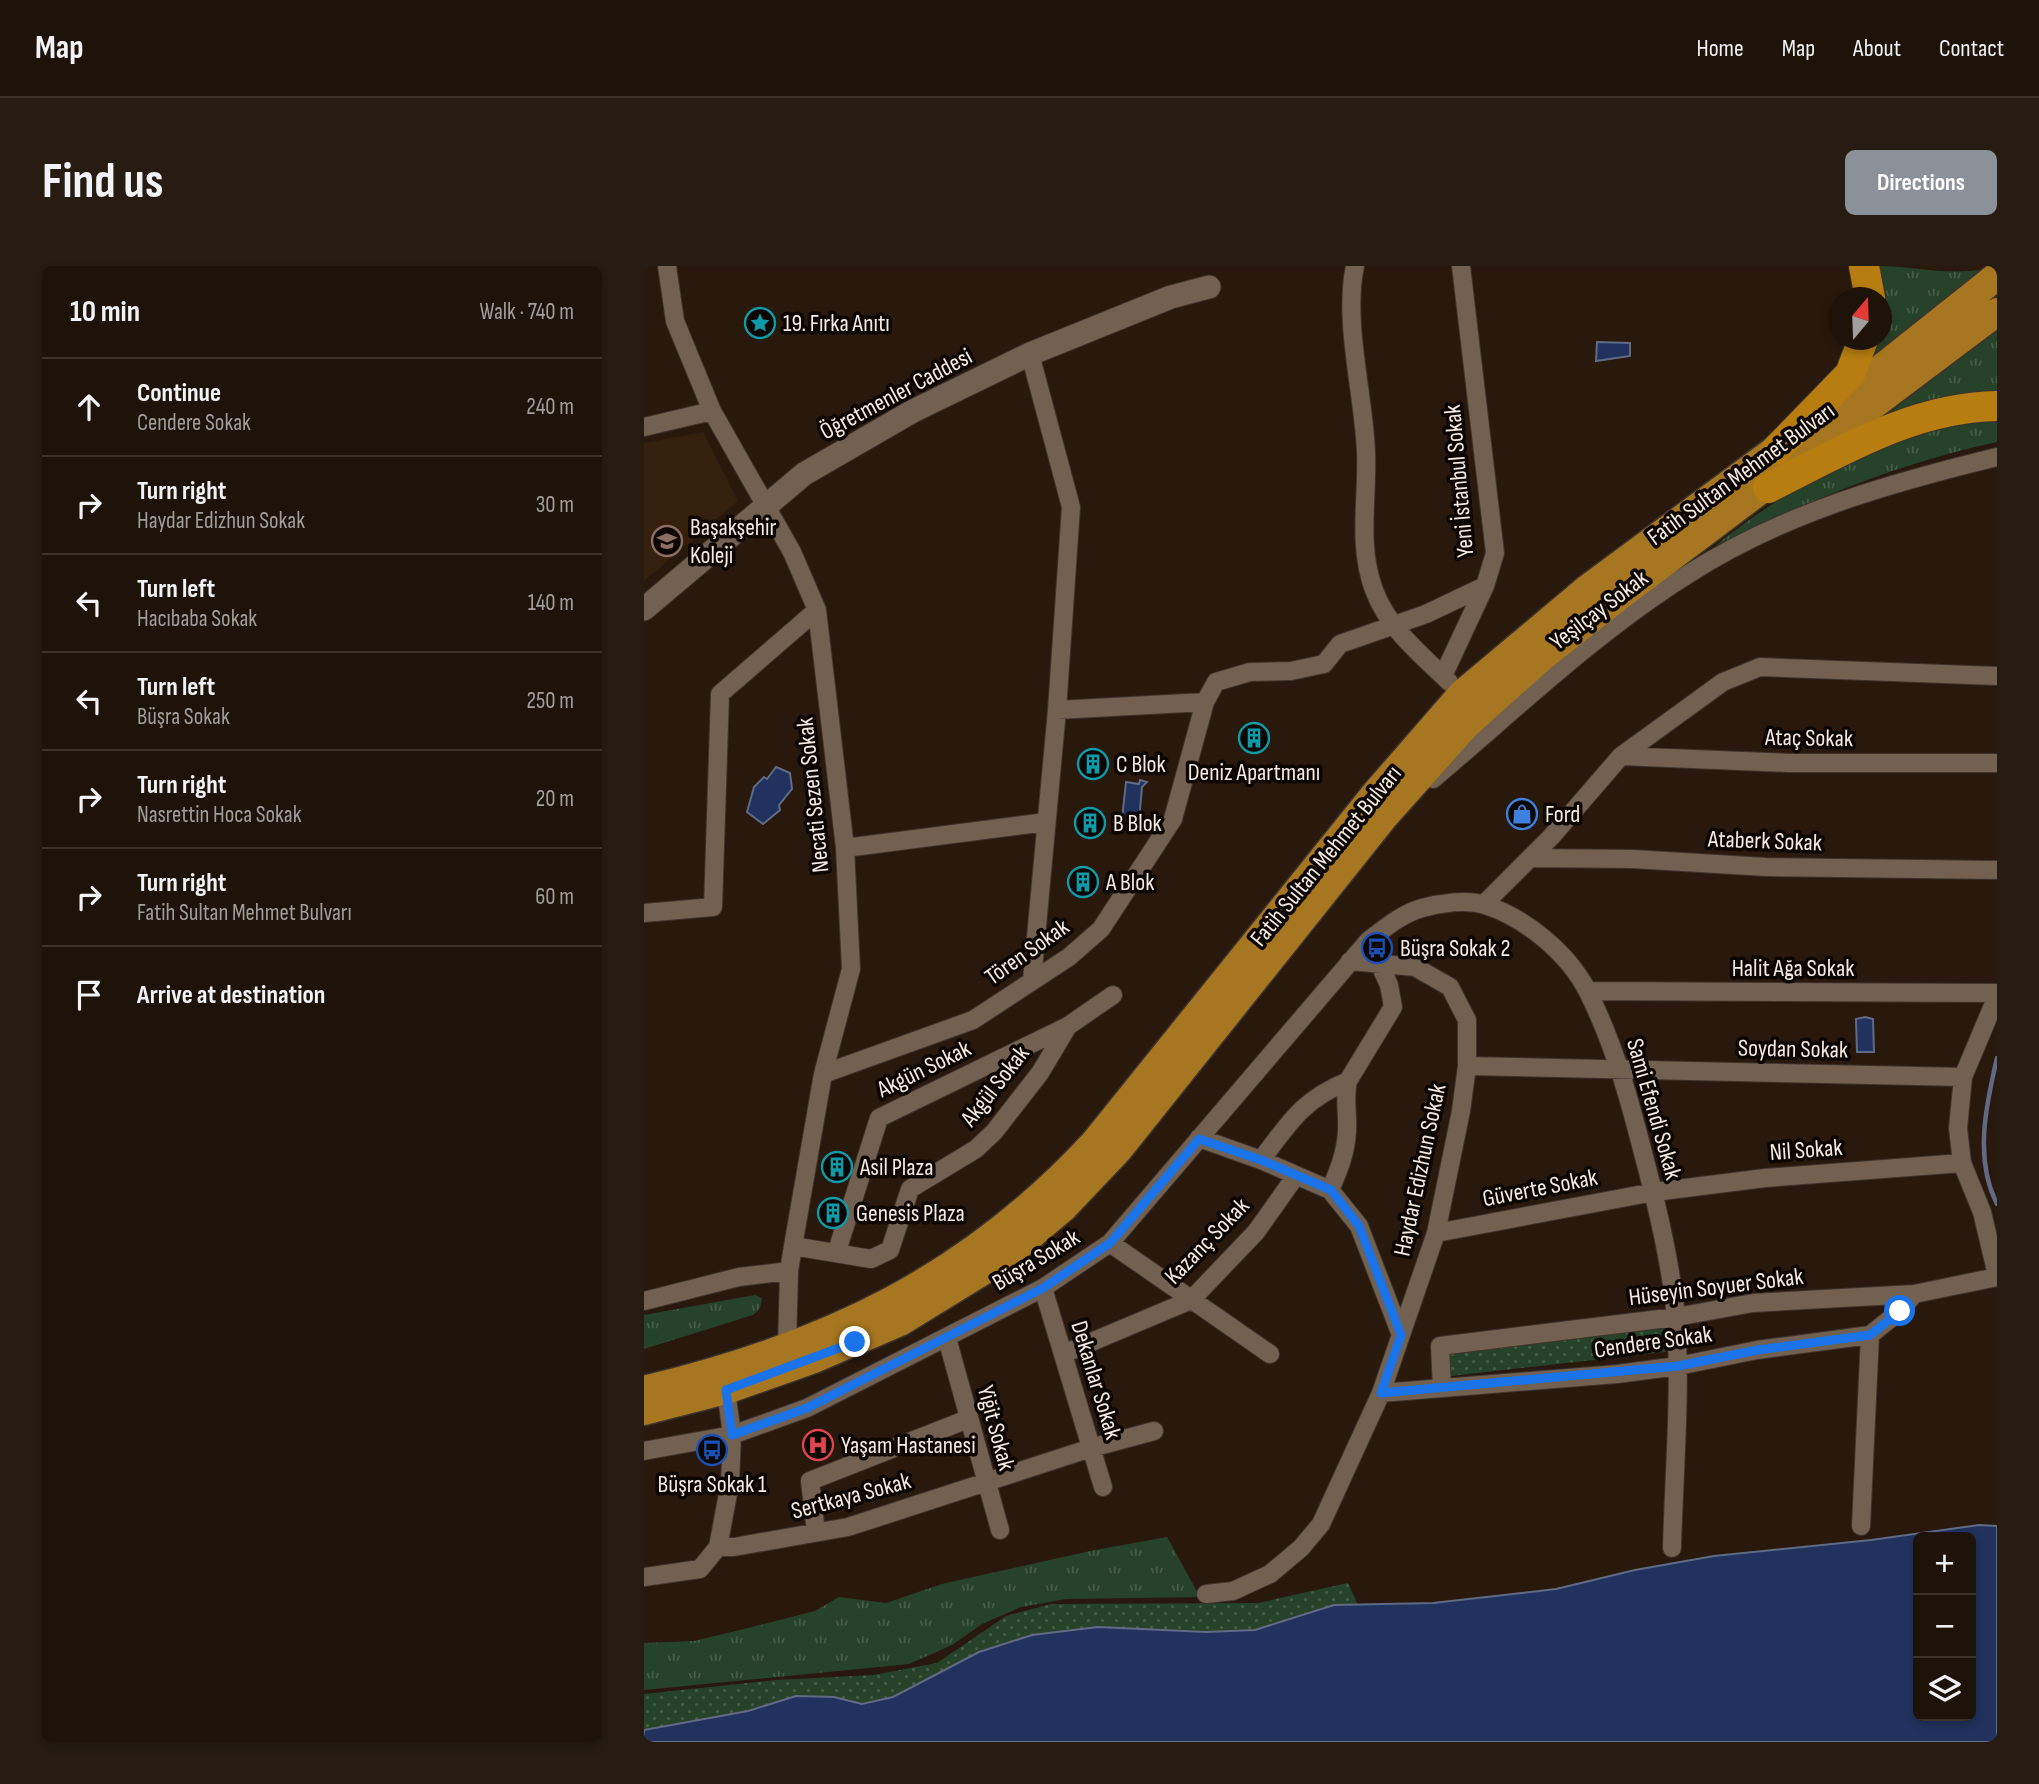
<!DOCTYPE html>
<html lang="en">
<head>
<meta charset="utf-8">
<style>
	:root { --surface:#1e1309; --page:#261c12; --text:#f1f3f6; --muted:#a19e9c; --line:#3c322a; --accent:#8c9099 }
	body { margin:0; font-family:"Sofia Sans Condensed",sans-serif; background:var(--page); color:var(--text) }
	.controls { position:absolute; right:21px; bottom:21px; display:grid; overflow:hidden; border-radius:10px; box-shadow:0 4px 10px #0003 }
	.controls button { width:63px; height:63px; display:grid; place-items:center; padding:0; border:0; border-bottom:2px solid var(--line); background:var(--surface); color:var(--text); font:35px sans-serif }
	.compass { position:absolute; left:1185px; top:21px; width:63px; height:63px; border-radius:50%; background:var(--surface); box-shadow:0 4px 10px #0003; rotate:19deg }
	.stop { position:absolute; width:21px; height:21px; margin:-16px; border:5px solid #1a73e8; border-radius:50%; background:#fff }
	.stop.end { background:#1a73e8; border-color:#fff; box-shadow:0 2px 7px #0008 }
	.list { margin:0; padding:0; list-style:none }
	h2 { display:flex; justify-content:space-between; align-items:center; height:91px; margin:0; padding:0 28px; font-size:30px }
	h2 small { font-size:23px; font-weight:400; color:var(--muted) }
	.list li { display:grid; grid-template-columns:46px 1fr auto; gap:21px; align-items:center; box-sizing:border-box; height:98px; padding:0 28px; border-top:2px solid var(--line) }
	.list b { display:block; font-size:26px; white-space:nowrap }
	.list p { margin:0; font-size:23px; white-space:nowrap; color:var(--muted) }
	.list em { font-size:23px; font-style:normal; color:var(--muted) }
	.icon { flex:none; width:38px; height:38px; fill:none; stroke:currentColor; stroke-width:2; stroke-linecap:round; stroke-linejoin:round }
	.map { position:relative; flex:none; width:1353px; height:1476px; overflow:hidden; border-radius:10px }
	header { display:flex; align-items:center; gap:42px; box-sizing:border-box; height:98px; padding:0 35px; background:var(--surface); border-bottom:2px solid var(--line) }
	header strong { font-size:33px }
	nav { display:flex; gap:38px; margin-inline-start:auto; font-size:24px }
	.intro { display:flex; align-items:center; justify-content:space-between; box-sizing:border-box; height:168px; padding:0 42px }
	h1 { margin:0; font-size:49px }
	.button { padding:18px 32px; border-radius:10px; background:var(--accent); color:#fff; font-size:24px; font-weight:700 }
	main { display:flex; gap:42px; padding:0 42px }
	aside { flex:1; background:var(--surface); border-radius:10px; box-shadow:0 4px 10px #0003 }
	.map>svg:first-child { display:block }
</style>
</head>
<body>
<header>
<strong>Map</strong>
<nav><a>Home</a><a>Map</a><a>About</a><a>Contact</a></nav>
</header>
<div class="intro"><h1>Find us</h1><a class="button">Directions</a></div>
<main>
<aside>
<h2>10 min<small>Walk · 740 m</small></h2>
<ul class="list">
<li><svg class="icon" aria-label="ahead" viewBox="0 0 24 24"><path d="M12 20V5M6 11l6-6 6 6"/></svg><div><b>Continue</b><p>Cendere Sokak</p></div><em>240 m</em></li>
<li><svg class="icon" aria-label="right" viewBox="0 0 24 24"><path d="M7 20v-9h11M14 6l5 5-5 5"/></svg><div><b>Turn right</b><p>Haydar Edizhun Sokak</p></div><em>30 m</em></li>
<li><svg class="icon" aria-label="left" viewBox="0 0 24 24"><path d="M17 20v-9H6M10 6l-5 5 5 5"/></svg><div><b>Turn left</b><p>Hacıbaba Sokak</p></div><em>140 m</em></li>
<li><svg class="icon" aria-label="left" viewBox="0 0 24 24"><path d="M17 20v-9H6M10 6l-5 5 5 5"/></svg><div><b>Turn left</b><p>Büşra Sokak</p></div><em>250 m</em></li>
<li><svg class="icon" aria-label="right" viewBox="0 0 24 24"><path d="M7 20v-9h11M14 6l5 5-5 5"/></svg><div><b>Turn right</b><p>Nasrettin Hoca Sokak</p></div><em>20 m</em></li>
<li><svg class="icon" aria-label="right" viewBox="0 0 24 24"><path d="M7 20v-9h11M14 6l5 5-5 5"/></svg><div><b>Turn right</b><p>Fatih Sultan Mehmet Bulvarı</p></div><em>60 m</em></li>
<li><svg class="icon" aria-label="arrive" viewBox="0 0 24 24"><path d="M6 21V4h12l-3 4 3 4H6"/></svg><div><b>Arrive at destination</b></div></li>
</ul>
</aside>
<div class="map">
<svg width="1353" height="1476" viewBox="0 0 1353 1476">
	<defs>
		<pattern id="grass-tufts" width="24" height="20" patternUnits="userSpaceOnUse" patternTransform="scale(1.75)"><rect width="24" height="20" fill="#264228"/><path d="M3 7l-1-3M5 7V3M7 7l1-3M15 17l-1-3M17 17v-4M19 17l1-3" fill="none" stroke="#465d47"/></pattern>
		<pattern id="park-dots" width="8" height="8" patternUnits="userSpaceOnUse" patternTransform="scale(1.75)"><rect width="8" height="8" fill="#264228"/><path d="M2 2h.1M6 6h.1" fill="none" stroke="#465d47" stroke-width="1.8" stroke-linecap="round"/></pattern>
	</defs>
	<rect width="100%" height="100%" fill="#28190c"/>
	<!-- built -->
	<path fill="#34200c" d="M59 166 94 235 0 315V177Z"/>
	<!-- grass -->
	<path fill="url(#grass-tufts)" d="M1233 0C1270 0 1303 10 1341 3L1222 96 1232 74H1238V34Z
		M1353 62V129L1230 159Z
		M1353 152V176C1254 197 1162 236 1071 280 1152 214 1249 166 1353 152Z
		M111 1029 118 1032 116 1042 109 1049 0 1083V1049Z
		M523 1271 556 1331 422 1333 377 1341 338 1358 308 1379 265 1398 0 1424V1377L50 1375 100 1363 171 1345 195 1331 242 1337 298 1318 451 1284Z"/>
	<!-- park -->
	<path fill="url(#park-dots)" d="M1019 1060 1021 1086 807 1110 804 1084Z
		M704 1317 717 1346 294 1427 0 1476V1428L132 1414 229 1409 293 1397 362 1350 407 1338 614 1337Z"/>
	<!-- pitch -->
	<path fill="#264228" d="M997 1068 999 1084 960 1088 958 1072Z"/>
	<!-- water -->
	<path fill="#20325d" stroke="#606a85" stroke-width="2" fill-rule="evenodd" d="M953 76 986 77V90L952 95Z
		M132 501 146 507 148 523 135 539 136 544 119 558 103 546 110 521 120 511 123 513Z
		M496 514 503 516 498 521 495 555 478 553 482 516 495 518Z
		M1221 751 1229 753 1230 786H1213L1212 753Z
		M1335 1259 1353 1260V1476H0V1464L104 1445 152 1430 190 1431 218 1438 249 1431 335 1386 388 1369 454 1361 562 1366 611 1364 690 1339 789 1337 912 1323 991 1304 1070 1290 1227 1274ZM1274 1271H1327V1450H1274Z"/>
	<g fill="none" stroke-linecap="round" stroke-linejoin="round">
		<!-- stream -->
		<path stroke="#606a85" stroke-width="4.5" d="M1353 792C1342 839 1330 893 1353 938"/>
		<!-- minor casing -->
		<g stroke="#3e332d" stroke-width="20">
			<path id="minor" d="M23 0 31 55 68 145 148 286 173 344 201 582 207 703 179 808 149 980 145 1005 143 1081
				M711 0C699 55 720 130 722 186 724 233 713 278 730 324 744 361 772 384 799 410
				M386 88 427 241 413 444 388 714
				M0 161 68 145
				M805 416 799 410 841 320
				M413 444 561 436
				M977 490 1145 497H1353
				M789 513C872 443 953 365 1046 307 1140 247 1246 217 1353 191
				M201 582 402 556
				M886 592 989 593 1122 601 1353 604
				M840 638 907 571 977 490 1079 416 1116 401 1353 410
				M0 647 69 641 76 428 173 344
				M944 725 1353 727
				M1353 730 1319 811 1314 862 1318 897 1338 946 1353 1009
				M823 800 1319 811
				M179 808 329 754 425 691 457 663 529 553 561 436 572 416 606 406 647 405 680 398 696 378 782 348 841 320 851 287 817 0
				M555 872 617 894 686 924 715 960 757 1069
				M617 894C646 856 658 834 704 815
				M686 924C695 904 702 886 703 865 704 848 700 831 704 815L749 741 745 719 736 699
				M792 967 1010 926 1121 912 1318 897
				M466 977 626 1088
				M149 980 227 993 246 984 266 923 332 883 350 866 396 807 424 760
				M193 985 235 852 424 760 469 729
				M399 1022 459 1221
				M0 1035 95 1011 145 1005
				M303 1072 356 1264
				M419 1088 547 1034 612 966 651 911
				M798 1122 796 1080 1032 1051 1109 1037 1270 1028 1353 1011
				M737 1127 973 1108 1034 1100 1113 1084 1226 1069 1256 1045 1270 1028
				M0 1185 88 1169 163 1142 399 1022 466 977 724 675C740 663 757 648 778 642 796 637 823 633 841 639 882 652 925 688 944 726 970 778 985 832 999 887 1013 939 1028 1000 1032 1054 1037 1129 1030 1206 1028 1282
				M1217 1260 1226 1069
				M172 1266 166 1215 324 1153
				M74 1281H90L204 1261 447 1182 510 1165
				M0 1311 56 1303 74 1281 86 1217 88 1169 82 1124
				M562 1328 589 1325 626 1308 657 1282 677 1258 737 1127 792 967 817 845 823 800V754L806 721 771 701 706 695"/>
		</g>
		<!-- tertiary casing -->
		<g stroke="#3e332d" stroke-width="25">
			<path id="tertiary" d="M0 343 160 208 269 145 386 88 527 31 565 21"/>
		</g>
		<!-- primary casing -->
		<g stroke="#3e332d" stroke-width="31">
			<path id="primary" d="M1182 146 1353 10
				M0 1124C180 1081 324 1014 451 876L731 528 818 428 943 323 1150 170
				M0 1145 82 1124 170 1093 256 1056 360 992 419 942 475 883 739 552 822 459 898 391 977 329 1353 46"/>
		</g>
		<!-- trunk casing -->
		<g stroke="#3e332d" stroke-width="32">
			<path id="trunk" d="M1220 0 1226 32
				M1132 184 1206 108 1219 74
				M1124 222C1196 186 1270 141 1353 140"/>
		</g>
		<!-- minor -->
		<use href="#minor" stroke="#726050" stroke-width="18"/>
		<!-- tertiary -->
		<use href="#tertiary" stroke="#726050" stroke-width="23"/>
		<!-- primary -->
		<use href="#primary" stroke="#a67620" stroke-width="28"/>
		<!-- trunk -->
		<use href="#trunk" stroke="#b77d10" stroke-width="30"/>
	</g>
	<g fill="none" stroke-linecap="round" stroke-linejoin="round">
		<!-- route -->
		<path stroke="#1a73e8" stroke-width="9" d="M211 1076 82 1124 88 1169 163 1142 399 1022 466 977 555 873 617 894 687 924 715 960 757 1069 737 1127 1034 1100 1113 1084 1226 1069 1256 1045"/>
	</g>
	<!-- icons -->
	<defs>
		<g id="sight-ring" transform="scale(1.575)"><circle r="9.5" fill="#0c0603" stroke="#0f9aa8" stroke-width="1.5"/><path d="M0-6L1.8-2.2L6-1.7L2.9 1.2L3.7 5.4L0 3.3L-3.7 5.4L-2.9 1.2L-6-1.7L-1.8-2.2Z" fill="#0f9aa8"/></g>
		<g id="school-ring" transform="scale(1.575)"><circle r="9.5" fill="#0c0603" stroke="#8d6e63" stroke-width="1.5"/><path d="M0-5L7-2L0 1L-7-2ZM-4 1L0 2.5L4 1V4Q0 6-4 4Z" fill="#8d6e63"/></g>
		<g id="building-ring" transform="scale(1.575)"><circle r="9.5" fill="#0c0603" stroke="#0f9aa8" stroke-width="1.5"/><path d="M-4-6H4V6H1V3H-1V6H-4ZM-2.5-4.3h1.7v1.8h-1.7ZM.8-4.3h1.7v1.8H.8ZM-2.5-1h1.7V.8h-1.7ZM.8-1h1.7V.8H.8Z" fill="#0f9aa8"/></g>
		<g id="shop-ring" transform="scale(1.575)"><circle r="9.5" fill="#0c0603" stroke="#3f7fe0" stroke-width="1.5"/><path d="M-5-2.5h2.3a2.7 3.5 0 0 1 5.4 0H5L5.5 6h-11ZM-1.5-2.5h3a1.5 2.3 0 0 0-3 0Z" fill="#3f7fe0"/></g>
		<g id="bus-ring" transform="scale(1.575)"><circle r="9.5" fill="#0c0603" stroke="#1a4fb4" stroke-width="1.5"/><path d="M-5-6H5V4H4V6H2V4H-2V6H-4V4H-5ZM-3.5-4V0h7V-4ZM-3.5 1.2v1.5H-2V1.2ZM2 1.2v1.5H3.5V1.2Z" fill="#1a4fb4"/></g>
		<g id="hospital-ring" transform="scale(1.575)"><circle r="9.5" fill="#0c0603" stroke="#e0444e" stroke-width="1.5"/><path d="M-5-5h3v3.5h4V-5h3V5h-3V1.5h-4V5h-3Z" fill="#e0444e"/></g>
	</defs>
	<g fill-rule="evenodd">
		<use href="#sight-ring" x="116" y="57"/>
		<use href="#school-ring" x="23" y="275"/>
		<use href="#building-ring" x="610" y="472"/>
		<use href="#building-ring" x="449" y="498"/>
		<use href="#shop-ring" x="878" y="548"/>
		<use href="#building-ring" x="446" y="557"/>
		<use href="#building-ring" x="439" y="616"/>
		<use href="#bus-ring" x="733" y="682"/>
		<use href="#building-ring" x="193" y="901"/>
		<use href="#building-ring" x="189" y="947"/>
		<use href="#hospital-ring" x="174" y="1179"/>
		<use href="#bus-ring" x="68" y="1184"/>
	</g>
	<g text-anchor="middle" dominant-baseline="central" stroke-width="7" stroke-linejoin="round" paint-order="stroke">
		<!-- poi labels -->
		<g font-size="24" fill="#f5ebe2" stroke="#0c0603" text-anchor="start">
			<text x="139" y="57">19. Fırka Anıtı</text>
			<text x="46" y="261">Başakşehir<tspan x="46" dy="28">Koleji</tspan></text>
			<text x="472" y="498">C Blok</text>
			<text x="610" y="506" text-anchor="middle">Deniz Apartmanı</text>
			<text x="901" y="548">Ford</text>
			<text x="469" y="557">B Blok</text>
			<text x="462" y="616">A Blok</text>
			<text x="756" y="682">Büşra Sokak 2</text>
			<text x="216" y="901">Asil Plaza</text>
			<text x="212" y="947">Genesis Plaza</text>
			<text x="197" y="1179">Yaşam Hastanesi</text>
			<text x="68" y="1218" text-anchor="middle">Büşra Sokak 1</text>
		</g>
		<!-- street labels -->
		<g font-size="24" fill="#f5ebe2" stroke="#0c0603">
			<text transform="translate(252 128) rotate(-28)">Öğretmenler Caddesi</text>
			<text transform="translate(1097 208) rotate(-36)">Fatih Sultan Mehmet Bulvarı</text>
			<text transform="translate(815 215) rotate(-95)">Yeni İstanbul Sokak</text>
			<text transform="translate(955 344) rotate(-37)">Yeşilçay Sokak</text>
			<text transform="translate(1165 472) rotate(1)">Ataç Sokak</text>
			<text transform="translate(169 529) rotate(-96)">Necati Sezen Sokak</text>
			<text transform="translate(1121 575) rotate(2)">Ataberk Sokak</text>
			<text transform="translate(682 590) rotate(-51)">Fatih Sultan Mehmet Bulvarı</text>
			<text transform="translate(383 686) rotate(-35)">Tören Sokak</text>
			<text x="1149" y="702">Halit Ağa Sokak</text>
			<text transform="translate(1149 783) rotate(1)">Soydan Sokak</text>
			<text transform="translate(280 803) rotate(-26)">Akgün Sokak</text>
			<text transform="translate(351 820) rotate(-52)">Akgül Sokak</text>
			<text transform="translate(1010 843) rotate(74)">Sami Efendi Sokak</text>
			<text transform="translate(1162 884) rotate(-4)">Nil Sokak</text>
			<text transform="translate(776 904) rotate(-78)">Haydar Edizhun Sokak</text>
			<text transform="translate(896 922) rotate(-11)">Güverte Sokak</text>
			<text transform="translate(563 975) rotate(-46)">Kazanç Sokak</text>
			<text transform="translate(392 994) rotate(-31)">Büşra Sokak</text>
			<text transform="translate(1072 1021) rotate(-7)">Hüseyin Soyuer Sokak</text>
			<text transform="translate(1009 1076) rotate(-8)">Cendere Sokak</text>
			<text transform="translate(452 1114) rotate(73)">Dekanlar Sokak</text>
			<text transform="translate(352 1162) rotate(75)">Yiğit Sokak</text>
			<text transform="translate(207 1230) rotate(-15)">Sertkaya Sokak</text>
		</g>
	</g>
</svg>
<div class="controls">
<button>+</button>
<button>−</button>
<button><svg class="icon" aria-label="layers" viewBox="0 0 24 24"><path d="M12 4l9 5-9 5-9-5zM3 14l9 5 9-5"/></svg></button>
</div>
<svg class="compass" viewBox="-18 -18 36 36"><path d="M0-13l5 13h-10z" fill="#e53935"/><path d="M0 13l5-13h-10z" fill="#a19e9c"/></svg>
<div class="stop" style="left:1256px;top:1045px"></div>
<div class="stop end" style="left:211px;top:1076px"></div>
</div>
</main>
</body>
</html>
